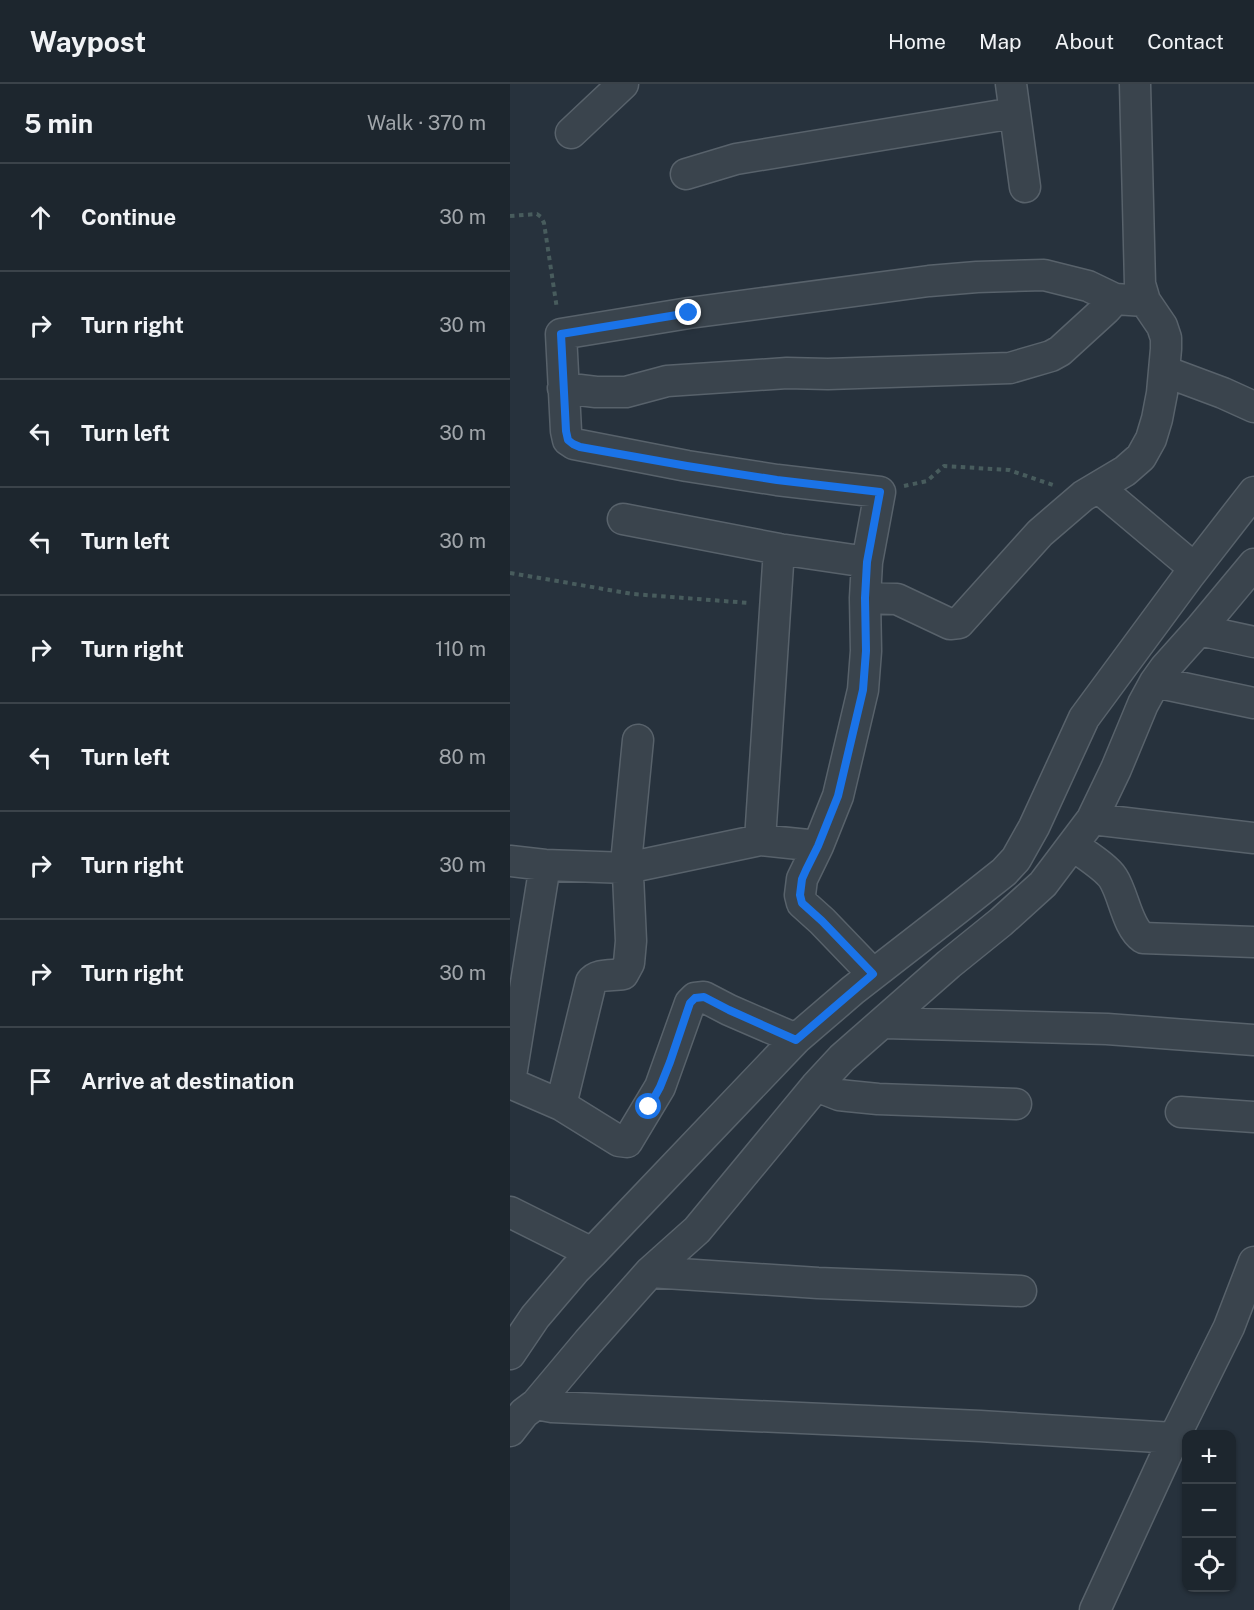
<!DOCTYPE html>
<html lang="en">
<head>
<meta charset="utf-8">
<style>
	:root { --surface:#1d262e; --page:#252e36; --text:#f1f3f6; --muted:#a0a5aa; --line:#3b434a }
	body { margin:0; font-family:"Public Sans",sans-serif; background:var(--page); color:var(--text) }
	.controls { position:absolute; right:18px; bottom:18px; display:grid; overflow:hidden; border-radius:12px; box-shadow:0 2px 4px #0004 }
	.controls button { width:54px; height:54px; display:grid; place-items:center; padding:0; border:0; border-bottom:2px solid var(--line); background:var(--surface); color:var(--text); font:30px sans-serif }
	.stop { position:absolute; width:18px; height:18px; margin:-14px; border:4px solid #1a73e8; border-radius:50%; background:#fff }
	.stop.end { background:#1a73e8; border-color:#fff; box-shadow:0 2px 6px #0008 }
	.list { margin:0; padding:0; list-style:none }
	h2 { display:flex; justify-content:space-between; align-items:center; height:78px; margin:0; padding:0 24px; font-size:26px }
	h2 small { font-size:20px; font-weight:400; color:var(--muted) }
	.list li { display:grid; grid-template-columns:39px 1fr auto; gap:18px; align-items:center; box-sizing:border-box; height:108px; padding:0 24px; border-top:2px solid var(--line) }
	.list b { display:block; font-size:22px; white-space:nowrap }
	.list em { font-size:20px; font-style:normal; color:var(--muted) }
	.icon { flex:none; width:33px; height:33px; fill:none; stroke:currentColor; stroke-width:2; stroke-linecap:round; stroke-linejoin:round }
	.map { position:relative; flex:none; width:744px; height:1526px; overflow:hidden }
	header { display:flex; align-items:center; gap:36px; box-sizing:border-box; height:84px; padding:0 30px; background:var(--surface); border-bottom:2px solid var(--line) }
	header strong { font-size:28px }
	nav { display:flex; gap:33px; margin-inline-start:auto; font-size:21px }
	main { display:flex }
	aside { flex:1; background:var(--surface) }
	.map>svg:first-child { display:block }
</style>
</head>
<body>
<header>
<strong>Waypost</strong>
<nav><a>Home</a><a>Map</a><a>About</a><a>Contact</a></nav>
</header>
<main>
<aside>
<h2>5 min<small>Walk · 370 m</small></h2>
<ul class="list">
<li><svg class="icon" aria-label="ahead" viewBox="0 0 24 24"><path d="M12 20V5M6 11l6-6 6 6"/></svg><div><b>Continue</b></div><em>30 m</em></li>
<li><svg class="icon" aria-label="right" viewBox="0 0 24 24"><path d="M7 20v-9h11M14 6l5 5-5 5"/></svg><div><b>Turn right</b></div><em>30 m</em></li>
<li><svg class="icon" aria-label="left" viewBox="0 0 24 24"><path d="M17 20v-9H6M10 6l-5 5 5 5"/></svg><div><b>Turn left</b></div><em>30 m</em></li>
<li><svg class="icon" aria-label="left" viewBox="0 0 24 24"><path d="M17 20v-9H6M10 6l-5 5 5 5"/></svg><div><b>Turn left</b></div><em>30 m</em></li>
<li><svg class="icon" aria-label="right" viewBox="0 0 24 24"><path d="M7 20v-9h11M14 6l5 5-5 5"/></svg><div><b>Turn right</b></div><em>110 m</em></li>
<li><svg class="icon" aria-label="left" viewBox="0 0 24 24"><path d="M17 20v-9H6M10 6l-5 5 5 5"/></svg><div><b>Turn left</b></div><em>80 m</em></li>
<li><svg class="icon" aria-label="right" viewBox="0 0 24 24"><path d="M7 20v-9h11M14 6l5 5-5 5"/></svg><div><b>Turn right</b></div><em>30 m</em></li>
<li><svg class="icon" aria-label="right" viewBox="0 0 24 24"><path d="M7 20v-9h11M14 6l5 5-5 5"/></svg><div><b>Turn right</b></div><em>30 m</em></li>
<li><svg class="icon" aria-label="arrive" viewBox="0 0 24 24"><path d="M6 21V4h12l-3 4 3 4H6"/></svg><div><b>Arrive at destination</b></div></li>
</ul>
</aside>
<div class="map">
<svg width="744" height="1526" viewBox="0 0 744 1526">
	<rect width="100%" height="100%" fill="#27323d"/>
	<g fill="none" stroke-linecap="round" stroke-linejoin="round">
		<!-- street casing -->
		<g stroke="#58626b" stroke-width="33">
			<path id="street" d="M501 0 515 103
				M61 49 113 0
				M176 90 226 75 504 29
				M654 287 713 309 744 323
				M53 304 86 308H116L157 297 277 289 318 290 500 284 541 272 550 267 596 225 605 215
				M589 404 684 484
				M113 435 269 465 357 478
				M355 514 387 515 440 540 449 539 530 449 573 412 615 387 631 373 641 355 647 335 652 309 656 265V254L652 242 635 217 630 200 625 0
				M689 546 744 558
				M645 598 744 619
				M582 735 744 754
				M250 756 269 465
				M563 761C574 770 596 783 603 794 614 811 617 843 633 854L744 858
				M308 762 292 795 290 811 292 819 312 837 363 890
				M0 777 35 781 117 784 250 756 308 762 328 712 353 606 356 567 355 514 357 478 370 408 267 396 177 382 64 360 58 356 56 347 51 250 179 229 419 197 467 193 534 191 578 202 605 215 635 217
				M374 939 597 945 744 956
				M0 998 35 781
				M0 999 51 1021 109 1057 117 1058 150 1003 180 919 185 914 194 913 219 926 286 955
				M306 1002 329 1011 338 1012 368 1015 506 1020
				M51 1021 81 898C87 889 103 892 113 890L119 879 121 857 117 769 128 656
				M671 1028 744 1033
				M0 1128 82 1169
				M140 1188 308 1199 511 1207
				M0 1270 25 1233 65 1186 82 1169 286 955 343 906 446 826 494 788 506 775 524 743 574 634 678 493 744 408
				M26 1320 42 1323 470 1342 664 1354
				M0 1347 14 1329 26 1320 78 1258 140 1188 187 1146 306 1002 332 974 439 880 491 838 533 800 582 735 606 685 633 620 645 598 655 584 689 546 744 480
				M585 1526 664 1354 719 1243 744 1178"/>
		</g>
		<!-- path -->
		<path stroke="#485c5d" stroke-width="4" stroke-dasharray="4.5 4.5" stroke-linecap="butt" d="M0 132 27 130 31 133 34 139 47 225
			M394 402 417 397 434 382 499 386 543 401
			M0 489 123 510 239 519"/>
		<!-- street -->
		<use href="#street" stroke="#3a444d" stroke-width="30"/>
	</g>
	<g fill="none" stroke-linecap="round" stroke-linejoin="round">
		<!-- route -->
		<path stroke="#1a73e8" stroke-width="8" d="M139 1023 150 1003 160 978 180 919 185 914 194 913 219 926 286 956 363 890 312 837 292 819 290 811 292 795 296 786 308 762 328 712 353 606 356 567 355 514 357 478 370 408 267 396 177 382 70 363 63 360 58 356 56 347 51 250 179 229"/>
	</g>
</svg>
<div class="controls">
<button>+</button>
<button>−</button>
<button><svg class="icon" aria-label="locate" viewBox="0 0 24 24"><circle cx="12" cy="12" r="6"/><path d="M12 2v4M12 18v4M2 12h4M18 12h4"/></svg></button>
</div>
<div class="stop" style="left:139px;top:1023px"></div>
<div class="stop end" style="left:179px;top:229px"></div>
</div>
</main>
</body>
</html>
